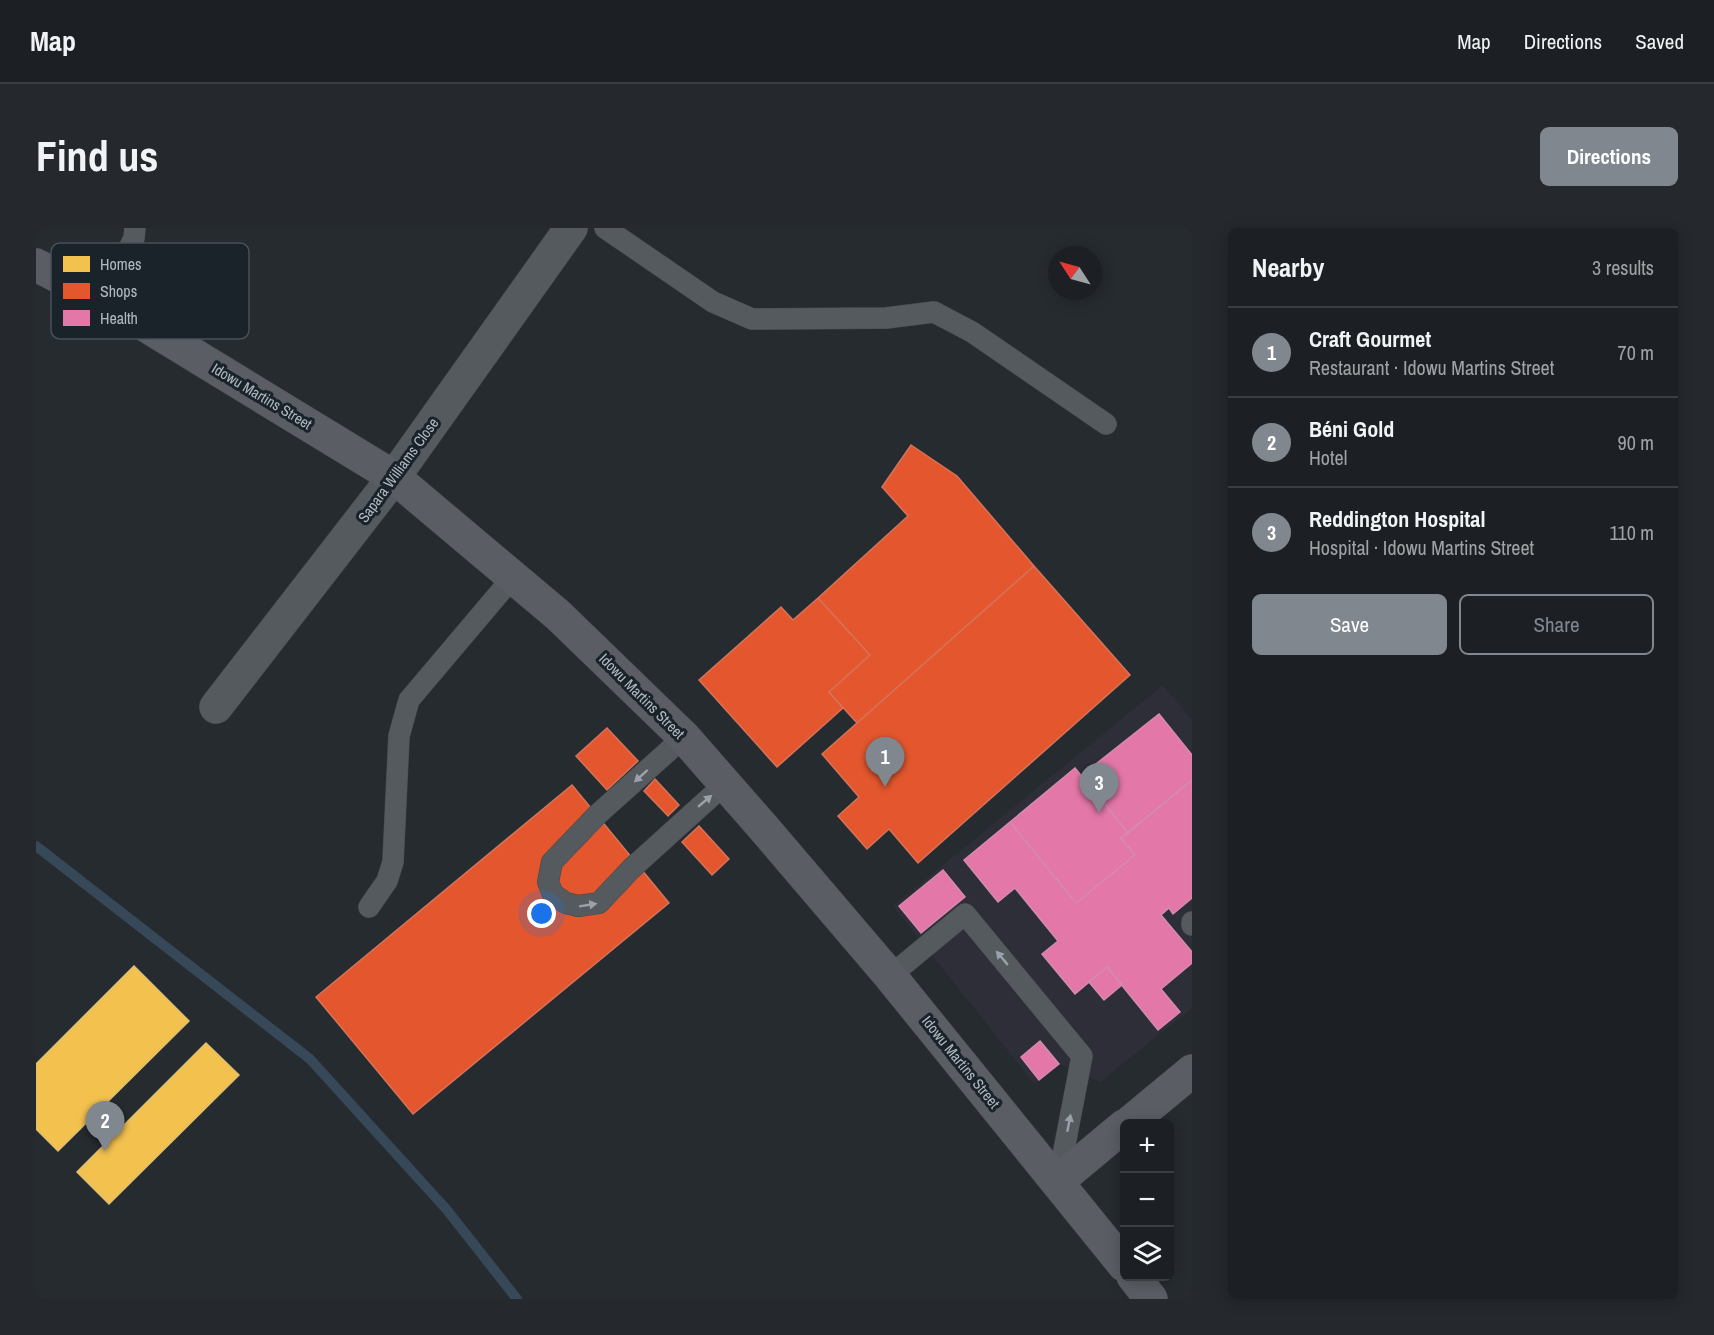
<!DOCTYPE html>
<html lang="en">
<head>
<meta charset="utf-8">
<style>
	:root { --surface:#1c2024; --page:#25282c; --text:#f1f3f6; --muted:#a0a3a6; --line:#3a3e41; --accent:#80878f }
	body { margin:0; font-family:"Archivo Narrow",sans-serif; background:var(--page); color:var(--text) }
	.controls { position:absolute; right:18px; bottom:18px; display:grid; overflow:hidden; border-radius:9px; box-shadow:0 3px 15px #0003 }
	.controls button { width:54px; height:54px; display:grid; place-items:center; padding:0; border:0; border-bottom:2px solid var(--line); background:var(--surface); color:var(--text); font:30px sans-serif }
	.compass { position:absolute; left:1012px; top:18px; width:54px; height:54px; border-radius:50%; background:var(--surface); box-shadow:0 3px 15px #0003; rotate:306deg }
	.you { position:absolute; left:506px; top:686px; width:21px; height:21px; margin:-15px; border:4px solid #fff; border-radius:50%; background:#1a73e8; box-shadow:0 0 0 9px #1a73e833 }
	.badge { display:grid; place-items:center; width:39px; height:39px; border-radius:50%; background:var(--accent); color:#fff; font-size:20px; font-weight:700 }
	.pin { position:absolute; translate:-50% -50px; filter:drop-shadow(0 2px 3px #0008) }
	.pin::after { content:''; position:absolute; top:32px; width:21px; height:18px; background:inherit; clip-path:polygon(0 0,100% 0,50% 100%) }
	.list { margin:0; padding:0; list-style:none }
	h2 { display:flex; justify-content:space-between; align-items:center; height:78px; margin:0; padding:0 24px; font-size:26px }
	h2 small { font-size:20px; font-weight:400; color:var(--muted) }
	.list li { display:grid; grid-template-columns:39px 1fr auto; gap:18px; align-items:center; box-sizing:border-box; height:90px; padding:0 24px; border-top:2px solid var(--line) }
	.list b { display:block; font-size:22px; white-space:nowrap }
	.list p { margin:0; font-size:20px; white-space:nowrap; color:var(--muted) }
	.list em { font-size:20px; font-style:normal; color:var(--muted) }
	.actions { display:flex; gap:12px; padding:18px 24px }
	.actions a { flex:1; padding:14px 0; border:2px solid var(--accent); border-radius:9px; text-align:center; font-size:21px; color:var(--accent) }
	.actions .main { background:var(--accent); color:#fff }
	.icon { flex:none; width:33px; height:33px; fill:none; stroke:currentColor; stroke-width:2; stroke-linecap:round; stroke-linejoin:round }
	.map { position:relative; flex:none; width:1156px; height:1071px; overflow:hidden; border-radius:9px }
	header { display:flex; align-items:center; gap:36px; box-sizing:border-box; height:84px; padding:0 30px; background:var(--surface); border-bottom:2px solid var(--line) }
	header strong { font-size:28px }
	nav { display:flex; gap:33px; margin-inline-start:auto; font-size:21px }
	.intro { display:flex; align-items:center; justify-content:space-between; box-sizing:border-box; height:144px; padding:0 36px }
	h1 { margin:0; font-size:42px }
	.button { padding:15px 27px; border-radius:9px; background:var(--accent); color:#fff; font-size:21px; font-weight:700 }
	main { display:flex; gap:36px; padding:0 36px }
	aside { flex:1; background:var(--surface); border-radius:9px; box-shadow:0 3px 15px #0003 }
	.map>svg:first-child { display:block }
</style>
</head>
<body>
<header>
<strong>Map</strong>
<nav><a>Map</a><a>Directions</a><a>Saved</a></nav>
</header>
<div class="intro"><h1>Find us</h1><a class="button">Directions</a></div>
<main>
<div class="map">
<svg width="1156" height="1071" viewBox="0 0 1156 1071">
	<rect width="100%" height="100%" fill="#262b30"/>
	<!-- medical -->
	<path fill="#2e2e39" d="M1127 457 1156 492V780L1064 854 1023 836 998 856 857 678Z"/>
	<!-- homes -->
	<path fill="#f2c14e" stroke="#debf71" stroke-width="1.5" d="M98 738 153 793 22 923 0 901V836Z
		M170 815 203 847 73 976 41 944Z"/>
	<!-- shops -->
	<path fill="#e4572e" stroke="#d4745a" stroke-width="1.5" d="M875 217 921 248 998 338 821 495 793 464 834 427 782 370 872 288 846 259Z
		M998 338 1094 447 882 635 853 601 831 621 802 588 823 569 786 526Z
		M782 370 834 427 793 464 807 480 741 539 663 452 745 379 757 392Z
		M571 500 602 533 571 562 540 528Z
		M619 551 643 577 632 588 608 563Z
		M536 557 633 675 377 886 280 769Z
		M663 598 693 631 676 647 646 614Z"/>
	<!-- health -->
	<path fill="#e377a8" stroke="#d48bb0" stroke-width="1.5" d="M1123 486 1156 527V552L1092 605 1046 547Z
		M1039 540 1092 605 1085 610 1099 627 1040 675 974 594Z
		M1156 552V670L1137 686 1133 680 1125 687 1156 724V735L1125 761 1144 784 1122 802 1071 739 1039 766 1006 726 1022 713 979 660 962 674 928 632 974 594 1040 675 1099 627 1085 610Z
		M907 642 929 669 885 705 863 678Z
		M1071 739 1086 757 1068 772 1053 754Z
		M1004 813 1023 836 1003 852 985 829Z"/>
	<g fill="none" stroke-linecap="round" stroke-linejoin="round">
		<!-- stream -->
		<path stroke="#374958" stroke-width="10" d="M0 618 274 831 411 982 481 1071"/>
		<!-- lane casing -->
		<g stroke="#44474b" stroke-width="22">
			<path id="lane" d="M569 0 677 74 716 91 850 90 898 84 936 104 1070 196
				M68 72 98 10 99 0
				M648 509 561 587 516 634 512 654 517 666 530 675 542 678 563 675 595 641 689 556
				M333 679 351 653 357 634 363 508 373 472 477 349
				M1156 694V697
				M854 748 929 686 1046 828 1022 953"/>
		</g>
		<!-- street casing -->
		<g stroke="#44474b" stroke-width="34">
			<path id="street" d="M180 479 358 249 535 0"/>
		</g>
		<!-- secondary casing -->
		<g stroke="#44474b" stroke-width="34">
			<path id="secondary" d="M0 37 68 72 358 249 522 387 648 509 726 598 854 748 1088 1037
				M1092 896 1156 843
				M1022 953 1088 898
				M1097 1048 1115 1071"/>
		</g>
		<!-- lane -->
		<use href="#lane" stroke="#555a5f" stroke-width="21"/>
		<!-- street -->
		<use href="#street" stroke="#555a5f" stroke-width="33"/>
		<!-- secondary -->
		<use href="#secondary" stroke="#5a5e64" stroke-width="33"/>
	</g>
	<!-- one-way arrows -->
	<defs><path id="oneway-solid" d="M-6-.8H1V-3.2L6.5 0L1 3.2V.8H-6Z" transform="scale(1.5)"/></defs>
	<g fill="#99a1a9">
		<use href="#oneway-solid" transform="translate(605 548) rotate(138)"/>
		<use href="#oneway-solid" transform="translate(669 573) rotate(-40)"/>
		<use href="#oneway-solid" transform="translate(552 677) rotate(-9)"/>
		<use href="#oneway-solid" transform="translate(966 730) rotate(-130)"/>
		<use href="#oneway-solid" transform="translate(1033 895) rotate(-79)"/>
	</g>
	<g text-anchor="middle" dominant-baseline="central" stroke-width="6" stroke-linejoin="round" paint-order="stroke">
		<!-- street labels -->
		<g font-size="15" fill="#b0b9c2" stroke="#1b232a">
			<text transform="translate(226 168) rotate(31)">Idowu Martins Street</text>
			<text transform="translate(362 242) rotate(-54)">Sapara Williams Close</text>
			<text transform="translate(606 468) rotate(45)">Idowu Martins Street</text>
			<text transform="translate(925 834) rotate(51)">Idowu Martins Street</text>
		</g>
	</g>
	<!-- legend -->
	<rect x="15" y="15" width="198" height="96" rx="9" fill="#1b232a" stroke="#485058" stroke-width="1.5"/>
	<rect x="27" y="28" width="27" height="16" fill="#f2c14e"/>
	<rect x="27" y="55" width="27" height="16" fill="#e4572e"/>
	<rect x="27" y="82" width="27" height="16" fill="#e377a8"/>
	<g font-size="16" fill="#b0b9c2">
		<text x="64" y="42">Homes</text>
		<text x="64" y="69">Shops</text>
		<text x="64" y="96">Health</text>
	</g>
</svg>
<div class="controls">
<button>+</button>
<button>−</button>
<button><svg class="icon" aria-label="layers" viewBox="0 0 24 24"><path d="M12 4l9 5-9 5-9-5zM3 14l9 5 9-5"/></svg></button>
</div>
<svg class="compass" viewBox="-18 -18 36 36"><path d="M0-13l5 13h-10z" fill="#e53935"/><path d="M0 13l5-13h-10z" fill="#a0a3a6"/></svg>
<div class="you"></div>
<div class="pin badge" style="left:849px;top:559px">1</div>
<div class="pin badge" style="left:69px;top:923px">2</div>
<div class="pin badge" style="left:1063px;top:585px">3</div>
</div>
<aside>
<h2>Nearby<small>3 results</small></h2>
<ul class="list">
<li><span class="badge">1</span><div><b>Craft Gourmet</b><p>Restaurant · Idowu Martins Street</p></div><em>70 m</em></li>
<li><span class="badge">2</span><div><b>Béni Gold</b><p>Hotel</p></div><em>90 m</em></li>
<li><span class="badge">3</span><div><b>Reddington Hospital</b><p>Hospital · Idowu Martins Street</p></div><em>110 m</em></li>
</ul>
<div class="actions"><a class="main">Save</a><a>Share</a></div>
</aside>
</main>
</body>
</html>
